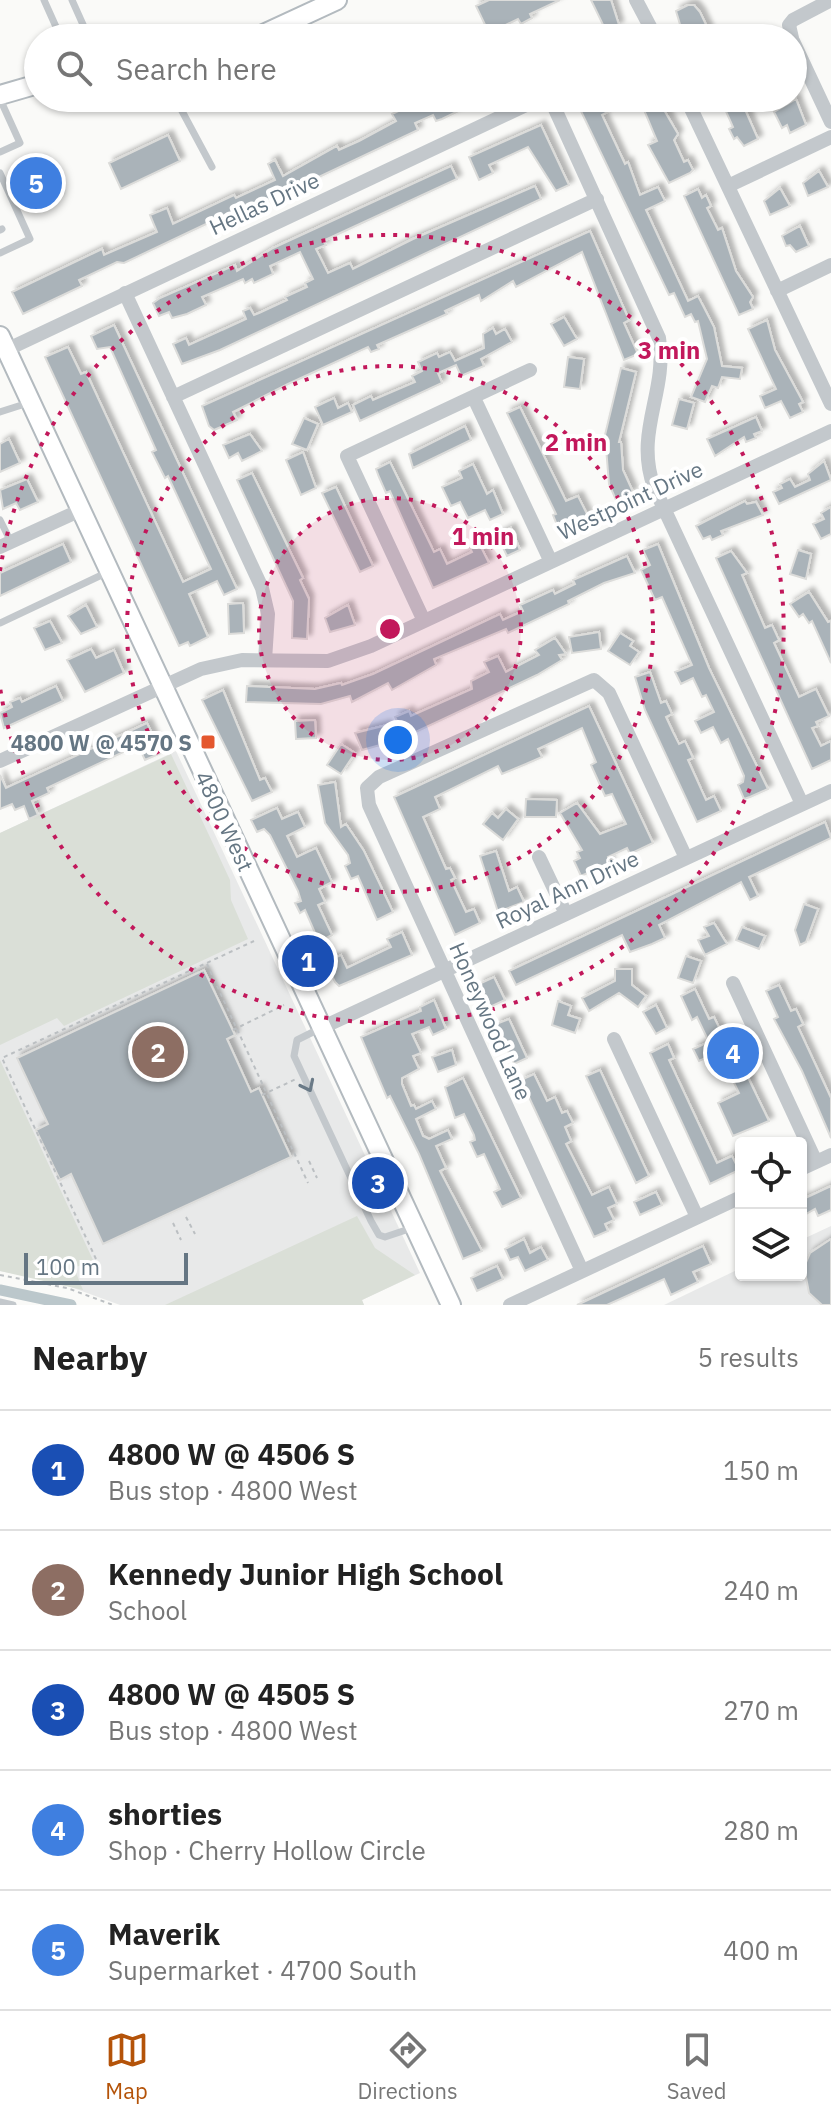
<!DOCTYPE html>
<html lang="en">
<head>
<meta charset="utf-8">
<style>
	:root { --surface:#fff; --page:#f2f2f2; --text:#222; --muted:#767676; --line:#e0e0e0; --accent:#b45309 }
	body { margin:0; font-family:"IBM Plex Sans",sans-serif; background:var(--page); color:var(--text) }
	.controls { position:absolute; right:24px; bottom:24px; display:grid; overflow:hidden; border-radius:8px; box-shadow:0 2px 6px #0004 }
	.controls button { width:72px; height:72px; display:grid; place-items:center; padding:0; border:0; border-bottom:2px solid var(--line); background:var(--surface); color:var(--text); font:40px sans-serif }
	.scale { position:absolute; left:24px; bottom:20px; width:164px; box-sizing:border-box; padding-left:8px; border:4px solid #657683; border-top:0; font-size:22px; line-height:28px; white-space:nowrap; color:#657683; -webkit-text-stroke:6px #fff; paint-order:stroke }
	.you { position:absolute; left:398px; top:740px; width:28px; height:28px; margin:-20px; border:6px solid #fff; border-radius:50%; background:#1a73e8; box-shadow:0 0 0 12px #1a73e833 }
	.badge { display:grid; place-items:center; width:52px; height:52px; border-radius:50%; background:var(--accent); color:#fff; font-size:26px; font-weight:700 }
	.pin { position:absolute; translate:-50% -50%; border:4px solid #fff; box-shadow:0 2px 8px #0006 }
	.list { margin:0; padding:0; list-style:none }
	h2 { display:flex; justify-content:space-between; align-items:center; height:104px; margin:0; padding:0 32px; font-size:34px }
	h2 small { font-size:26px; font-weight:400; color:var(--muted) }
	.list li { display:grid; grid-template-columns:52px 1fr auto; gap:24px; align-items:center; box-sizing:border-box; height:120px; padding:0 32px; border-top:2px solid var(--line) }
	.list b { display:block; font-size:30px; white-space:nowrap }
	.list p { margin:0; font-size:26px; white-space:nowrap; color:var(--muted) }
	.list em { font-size:26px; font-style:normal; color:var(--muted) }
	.icon { flex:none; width:44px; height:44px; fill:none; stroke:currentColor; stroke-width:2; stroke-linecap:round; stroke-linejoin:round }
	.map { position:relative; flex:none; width:831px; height:1305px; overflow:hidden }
	.search { position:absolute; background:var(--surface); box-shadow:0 2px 6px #0004; left:24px; right:24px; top:24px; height:88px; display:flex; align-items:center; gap:20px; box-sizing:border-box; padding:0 28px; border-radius:44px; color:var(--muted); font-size:30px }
	.sheet { height:704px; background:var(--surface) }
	nav { display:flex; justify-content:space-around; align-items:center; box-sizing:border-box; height:112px; border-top:2px solid var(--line); background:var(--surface); font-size:22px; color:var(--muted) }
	nav a { display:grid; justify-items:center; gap:4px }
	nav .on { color:var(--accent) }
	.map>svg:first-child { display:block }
</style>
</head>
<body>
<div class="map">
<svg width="831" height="1305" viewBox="0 0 831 1305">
	<defs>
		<filter id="shadow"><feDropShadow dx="4.5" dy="-4.5" stdDeviation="2" flood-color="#0004"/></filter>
	</defs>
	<rect width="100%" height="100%" fill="#fafaf8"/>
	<!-- built -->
	<path fill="#e8e9e9" d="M176 751 420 1273 362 1300 364 1305H120L57 1282 0 1271V833Z
		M831 1226V1305H664L741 1268V1275H801V1240Z"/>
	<!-- green -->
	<path fill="#dadfd7" d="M171 754 230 880 231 900 248 939 64 1026 57 1018 0 1045V833Z
		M0 1060 93 1260 74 1268 83 1290 0 1271Z
		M357 1216 375 1248 415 1275 362 1300 364 1305H165Z"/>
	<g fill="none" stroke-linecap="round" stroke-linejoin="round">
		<!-- canal -->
		<path stroke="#bbc7cb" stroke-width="11" d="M0 1290 71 1305"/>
	</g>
	<!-- building -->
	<path fill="#aab3b9" stroke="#dcdcda" stroke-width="2" filter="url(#shadow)" d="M489 0H560L530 14 532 18 521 24 518 19 489 33 476 6Z
		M591 0H611L619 25 606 31Z
		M688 5H694L700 12 709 31 693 38H688L682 31 676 11Z
		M426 98H485L442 119 436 121 433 115 415 123 418 130 283 194 225 215 124 263 117 262 79 280 82 286 23 314 12 292 102 249 104 255 157 232 150 215 167 208 173 224 234 195 236 198 275 180 268 164 275 160 283 176 337 146 339 150 359 141 396 121 392 114Z
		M599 98H615L618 106 602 115 625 164 628 162 640 195 658 187 665 201 646 210 688 301 698 296 714 327 722 366 742 368 740 379 722 377 718 388 712 386 705 402 691 397 707 359 698 321 695 322 691 314 685 317 674 293 669 295 579 107Z
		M639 98H657L678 134 674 140 684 162 688 160 693 170 690 173 669 183 648 145 657 141Z
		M720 98H740L758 139 744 146 737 137 734 139 729 129 733 127Z
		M796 99 806 125 790 133 787 125 782 128 774 112Z
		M541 125 569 185 556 191 528 147 489 165 493 173 479 180 469 157Z
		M168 135 180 161 121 189 109 163Z
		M41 162 58 197 32 203 18 173Z
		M451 166 457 179 323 241 326 245 316 249 328 273 350 263 353 269 413 239 535 186 541 199 220 350 182 364 173 344 186 338 189 345 235 324 246 319 243 311 250 308 254 315 259 313 287 300 285 297 307 287 305 283 313 279 300 252 270 266 273 274 254 283 252 279 245 283 243 279 202 297 206 305 187 314 172 318 169 312 159 316 153 303 160 298 235 265 237 271 273 248Z
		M819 171 828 187 808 196 803 183Z
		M780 188 790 206 770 215 764 201Z
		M698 189 702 198 706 195 711 206 707 208 718 230 722 228 736 271 753 297 750 302 753 309 739 315 684 196Z
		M800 226 809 246 796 252 790 245 786 246 782 236Z
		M590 231 629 320 624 323 638 354 624 360 582 252 516 287 513 281 481 301 479 295 445 311 447 314 377 345 379 349 371 352 368 347 288 384 233 412 237 420 214 430 209 426 202 406Z
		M564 317 577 339 564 346 551 324Z
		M767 320 775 350 803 402 799 404 803 412 790 418 781 401 765 408 760 396 776 389 748 329Z
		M114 325 237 589 224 595 217 581 189 594 208 637 190 646 188 642 179 646 45 357 68 347 81 374 86 372 183 582 211 569 168 476 165 478 152 452 156 450 110 347 97 349 91 336Z
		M493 328 496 334 505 329 512 342 481 359 484 366 461 376 456 365 438 373 442 383 360 421 353 405 371 396 373 400 415 382 412 376 422 371 418 362 437 353 439 357 450 352 455 361 484 348 483 334Z
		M568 357 584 359 580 389 564 387Z
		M621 368 636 372 619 442H621L623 470 633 492 616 500 609 484 605 435Z
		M334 398 338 408 348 403 352 412 323 425 315 407Z
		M679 399 694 403 687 429 672 425Z
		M520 407 566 501 578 496 588 516 559 530 553 515 556 514 507 413Z
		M756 417 762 431 754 434 756 438 746 442 744 437 715 456 707 439Z
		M304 418 318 424 307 450 292 444Z
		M465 426 471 440 413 468 409 454Z
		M250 434 262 451 242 461 238 453 229 458 223 445Z
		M9 439 20 463 0 472V444Z
		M303 452 316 488 301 495 286 460Z
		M824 461 831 480 779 504 773 492 782 488 780 484 790 479 795 487 810 480 808 474Z
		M390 462 434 552 440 549 447 564 472 552 470 548 479 543 489 563 433 588 390 491 386 493 379 477 376 469Z
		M473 464 487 494 493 490 503 514 490 520 485 510 468 518 460 502 451 506 442 487 462 478 459 471Z
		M252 473 303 578 300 580 309 599 307 639 292 638 293 601 237 480Z
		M27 479 38 502 20 510 16 503 3 509 0 490Z
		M336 487 373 566 360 572 322 493Z
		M745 501 747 504 756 502 763 515 721 531 723 535 712 540 710 536 703 539 696 526Z
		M831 507V534L821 539 813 524 824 519 821 513Z
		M511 528 520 550 507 556 497 535Z
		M63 544 71 562 0 596V573Z
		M658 544 709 668 768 789 750 797 744 799 738 785 743 782 744 776 728 739 721 743 713 727 701 733 695 721 714 712 706 695 702 697 693 678 681 684 675 672 692 665 662 597 655 600 641 570 650 565 643 550Z
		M798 550 811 554 806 579 790 574Z
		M731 551 747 573 742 575 765 628 772 625 779 640 774 643 799 697 816 689 829 716 816 722 818 726 812 728 821 746 831 741V760L812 769 716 558Z
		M627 556 635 573 604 583 568 601 569 604 508 633 506 629 434 659 436 665 392 690 388 683 352 702 350 696 321 704 246 702 247 686 315 689 341 683 342 685 373 674 500 614 503 620 523 611 520 605 553 590 555 594 575 584 573 580Z
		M809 592 828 622 831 621V663L812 621 809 623 803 614 799 617 790 604Z
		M243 603 244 633 229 634 228 604Z
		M86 605 97 627 81 634 68 616Z
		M348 605 355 625 330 632 325 618Z
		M50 621 62 643 45 650 34 628Z
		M599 632 601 649 572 653 569 637Z
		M620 633 633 641 630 646 639 652 630 665 608 651Z
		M555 638 566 654 559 655 562 660 537 675 405 737 395 717 409 711 411 716 472 689 471 681 489 672 484 662 498 656 506 672 539 655 535 650Z
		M91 649 96 658 114 650 124 673 85 692 67 660Z
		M650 672 661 703 666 701 672 714 666 717 673 732 679 744 685 741 693 758 688 760 706 800 714 796 721 811 697 822 645 710 635 677Z
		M56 686 63 701 4 728 0 713 12 707 10 702 20 698 22 702Z
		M223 690 260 780 265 778 272 792 252 801 202 700Z
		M589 706 653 843 630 854 627 848 608 857 610 863 581 876 574 861 580 858 577 852 582 850 560 813 577 803 600 834 626 824 612 794 605 796 591 765 596 762 582 728 538 749 542 757 526 764 502 774 498 766 435 797 440 809 423 817 446 869 450 868 455 878 451 880 466 912 474 909 480 923 455 935 394 797Z
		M315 720 316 738 296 739 295 721Z
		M147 723 161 753 145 760 138 745 47 788 49 793 32 801 38 815 29 819 24 806 15 810 12 804 0 809V775L6 788Z
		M387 725 391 742 362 750 355 733Z
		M341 744 355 753 341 774 327 765Z
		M335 782 341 827 346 824 364 851 393 912 377 920 358 876 351 879 345 866 350 863 348 855 325 823 318 785Z
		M526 799 557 800 556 817H525Z
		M277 808 282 819 298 812 305 827 287 836 297 857 316 848 332 882 319 889 325 902 318 905 332 935 319 942 305 910 300 913 295 903 301 901 298 891 270 835 264 829 257 832 251 820Z
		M506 809 518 819 503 840 483 824 492 813 498 818Z
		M825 822 831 838 749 877 758 896 750 900 741 882 659 925 665 938 652 944 630 952 622 935 516 985 509 971Z
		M496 851 509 891 517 887 524 902 498 912 480 856Z
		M804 904 818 909 806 942 800 945 795 930Z
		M714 923 727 944 705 955 698 940 709 936 704 927Z
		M742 927 765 936 759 949 736 940Z
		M402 932 412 955 339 986 335 982 325 962 341 955 347 968 391 947 387 939Z
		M686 956 701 961 693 983 678 978Z
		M615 969H632V985L646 996 638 1007 619 993 589 1011 582 998 615 981Z
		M204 970 235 1035 227 1039 251 1092 259 1088 291 1157 103 1244 71 1174 60 1180 36 1130 48 1124 17 1058Z
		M494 977 505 1000 490 1007 479 984Z
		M779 985 791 1011 796 1009 803 1024 798 1027 831 1098V1138L802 1071 774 1019 778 1017 766 991Z
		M695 989 709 1019 714 1017 727 1044 731 1042 769 1121 733 1136 718 1103 739 1093 726 1066 721 1068 714 1054 699 1061 693 1049 709 1042 697 1017 692 1020 681 996Z
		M434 1000 446 1029 433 1035 429 1027 412 1034 421 1053 413 1056 419 1069 402 1078V1084L411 1106 414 1105 416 1109 432 1101 436 1109 416 1119 423 1136 429 1139 448 1130 452 1139 436 1146 446 1168 440 1171 482 1251 463 1259 419 1154 390 1096 387 1098 361 1037 421 1011 420 1007Z
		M558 1001 571 1006 568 1015 580 1019 575 1033 552 1025Z
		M656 1005 667 1028 656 1034 643 1012Z
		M509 1019 527 1058 514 1064 496 1024Z
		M668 1044 674 1058 669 1060 717 1163 732 1156 739 1170 710 1184 650 1053Z
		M452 1050 456 1065 438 1072 432 1057Z
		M600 1070 649 1176 636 1183 586 1076Z
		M534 1074 547 1101 555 1097 562 1113 567 1111 573 1123 565 1127 571 1141 566 1144 592 1195 609 1187 617 1204 608 1208 614 1220 605 1224 608 1231 594 1237 521 1080Z
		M463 1078 521 1198 502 1207 494 1192 500 1189 484 1154 477 1157 470 1142 475 1140 474 1135 464 1114 455 1118 445 1087Z
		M831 1186V1210L818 1216 815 1209 806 1214 801 1200Z
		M656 1192 662 1205 640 1215 634 1202Z
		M524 1239 530 1253 541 1247 548 1260 525 1271 518 1257 510 1260 505 1249Z
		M831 1239V1305H822L809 1293 804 1267 810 1253Z
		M703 1246 711 1264 693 1272 698 1282 671 1295 664 1279 607 1305H577Z
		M497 1266 503 1279 477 1291 471 1278Z"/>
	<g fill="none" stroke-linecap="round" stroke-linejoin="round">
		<!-- secondary casing -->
		<g stroke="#b3babf" stroke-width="22">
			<path id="secondary" d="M255 38 337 0
				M0 95 38 84
				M0 336 451 1305"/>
		</g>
		<!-- path -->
		<path stroke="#bbbfc2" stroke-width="2" stroke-dasharray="4 4" stroke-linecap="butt" d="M207 964 308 1183
			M233 1030 284 1005
			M262 1095 296 1079
			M309 1161 317 1178
			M186 1217 195 1234
			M173 1223 181 1240
			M96 1259 2 1058 254 941
			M0 1275 67 1288 113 1305"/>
		<!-- service -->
		<path stroke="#c3c8cc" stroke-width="7" d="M44 0 61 38
			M72 0 89 38
			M175 98 212 167
			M0 99 20 143 0 152
			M0 173 30 239 0 253
			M0 230 2 229
			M0 412 28 403
			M0 520 11 542
			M0 623 108 572
			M319 1029 297 1040 294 1056 371 1221 379 1235 385 1237 415 1227
			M0 1302 13 1305"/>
		<!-- minor -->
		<path stroke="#c3c8cc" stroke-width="14" d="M636 0 656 38
			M792 38 789 25 793 20 831 0
			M793 41 831 122
			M550 98 659 338C668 392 634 431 654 487L802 804
			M686 98 831 404
			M728 186 831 137
			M777 291 831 265
			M125 293 262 588 268 614 265 660
			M6 350 541 98
			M173 397 597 199
			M474 398 551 562
			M0 547 81 510
			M424 621 347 456 530 370
			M0 761 201 669 242 660 328 661 371 646 831 431
			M539 857 566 914
			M733 983 816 1162
			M321 1028 831 791
			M614 1039 697 1217
			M801 1169 831 1155
			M582 1271 369 805 367 788 379 777 594 680 609 693 686 858
			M510 1305 741 1197"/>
		<!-- secondary -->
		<use href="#secondary" stroke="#fff" stroke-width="18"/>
	</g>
	<!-- one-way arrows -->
	<defs><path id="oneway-chevron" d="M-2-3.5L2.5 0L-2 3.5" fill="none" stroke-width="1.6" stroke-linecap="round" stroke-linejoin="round" transform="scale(2)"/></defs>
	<use stroke="#6a7a87" href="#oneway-chevron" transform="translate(308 1086) rotate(64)"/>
	<!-- distance rings -->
	<circle cx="390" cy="629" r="131" fill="#c2185b" fill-opacity=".12"/>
	<g fill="none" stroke="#c2185b" stroke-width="4" stroke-dasharray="4 8">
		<circle cx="390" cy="629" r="131"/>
		<circle cx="390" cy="629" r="263"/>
		<path d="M0 571A394 394 0 1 1 0 687"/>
	</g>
	<!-- markers -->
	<rect fill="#e4572e" stroke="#fff" stroke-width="3" x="200" y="734" width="16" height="16" rx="4"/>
	<g text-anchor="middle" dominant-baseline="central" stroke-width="8" stroke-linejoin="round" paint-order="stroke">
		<!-- street labels -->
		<g font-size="22" fill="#657683" stroke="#fff">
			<text transform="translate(264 203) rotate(-25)">Hellas Drive</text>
			<text transform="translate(630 500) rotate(-25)">Westpoint Drive</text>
			<text transform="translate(225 821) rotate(65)">4800 West</text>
			<text transform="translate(567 889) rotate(-25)">Royal Ann Drive</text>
			<text transform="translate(491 1021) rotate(66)">Honeywood Lane</text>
		</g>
		<!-- poi labels -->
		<g font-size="22" font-weight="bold" fill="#657683" stroke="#fff" text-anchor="end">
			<text x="192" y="742">4800 W @ 4570 S</text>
		</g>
	</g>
	<circle cx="390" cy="629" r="12" fill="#c2185b" stroke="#fff" stroke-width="4"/>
	<g font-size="24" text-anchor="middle" font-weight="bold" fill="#c2185b" stroke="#fff" stroke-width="8" stroke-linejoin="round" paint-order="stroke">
		<text x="669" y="359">3 min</text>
		<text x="576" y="451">2 min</text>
		<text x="483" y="545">1 min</text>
	</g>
</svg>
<div class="controls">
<button><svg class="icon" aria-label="locate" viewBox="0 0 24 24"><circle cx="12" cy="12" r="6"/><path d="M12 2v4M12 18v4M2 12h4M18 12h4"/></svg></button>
<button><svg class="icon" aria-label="layers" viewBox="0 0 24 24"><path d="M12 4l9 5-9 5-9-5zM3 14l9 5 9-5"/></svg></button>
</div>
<div class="scale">100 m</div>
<div class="you"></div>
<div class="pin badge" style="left:308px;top:961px;background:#1a4fb4">1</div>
<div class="pin badge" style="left:158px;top:1052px;background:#8d6e63">2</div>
<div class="pin badge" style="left:378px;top:1183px;background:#1a4fb4">3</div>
<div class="pin badge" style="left:733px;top:1053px;background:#3f7fe0">4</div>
<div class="pin badge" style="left:36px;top:183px;background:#3f7fe0">5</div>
<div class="search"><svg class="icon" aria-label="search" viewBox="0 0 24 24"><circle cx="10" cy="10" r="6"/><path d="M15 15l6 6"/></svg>Search here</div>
</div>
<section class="sheet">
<h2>Nearby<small>5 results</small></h2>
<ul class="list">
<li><span class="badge" style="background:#1a4fb4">1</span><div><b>4800 W @ 4506 S</b><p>Bus stop · 4800 West</p></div><em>150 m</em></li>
<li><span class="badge" style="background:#8d6e63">2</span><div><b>Kennedy Junior High School</b><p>School</p></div><em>240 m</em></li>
<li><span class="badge" style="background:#1a4fb4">3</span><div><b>4800 W @ 4505 S</b><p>Bus stop · 4800 West</p></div><em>270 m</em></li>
<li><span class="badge" style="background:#3f7fe0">4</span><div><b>shorties</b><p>Shop · Cherry Hollow Circle</p></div><em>280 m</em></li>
<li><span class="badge" style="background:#3f7fe0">5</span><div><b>Maverik</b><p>Supermarket · 4700 South</p></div><em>400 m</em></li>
</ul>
</section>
<nav>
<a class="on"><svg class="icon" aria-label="map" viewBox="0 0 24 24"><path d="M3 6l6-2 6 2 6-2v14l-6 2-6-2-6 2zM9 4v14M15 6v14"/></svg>Map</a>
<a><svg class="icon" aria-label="directions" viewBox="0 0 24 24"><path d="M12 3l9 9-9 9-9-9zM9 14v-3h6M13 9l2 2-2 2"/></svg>Directions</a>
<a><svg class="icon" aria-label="saved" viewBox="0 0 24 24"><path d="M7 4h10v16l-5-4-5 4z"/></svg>Saved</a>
</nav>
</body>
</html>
